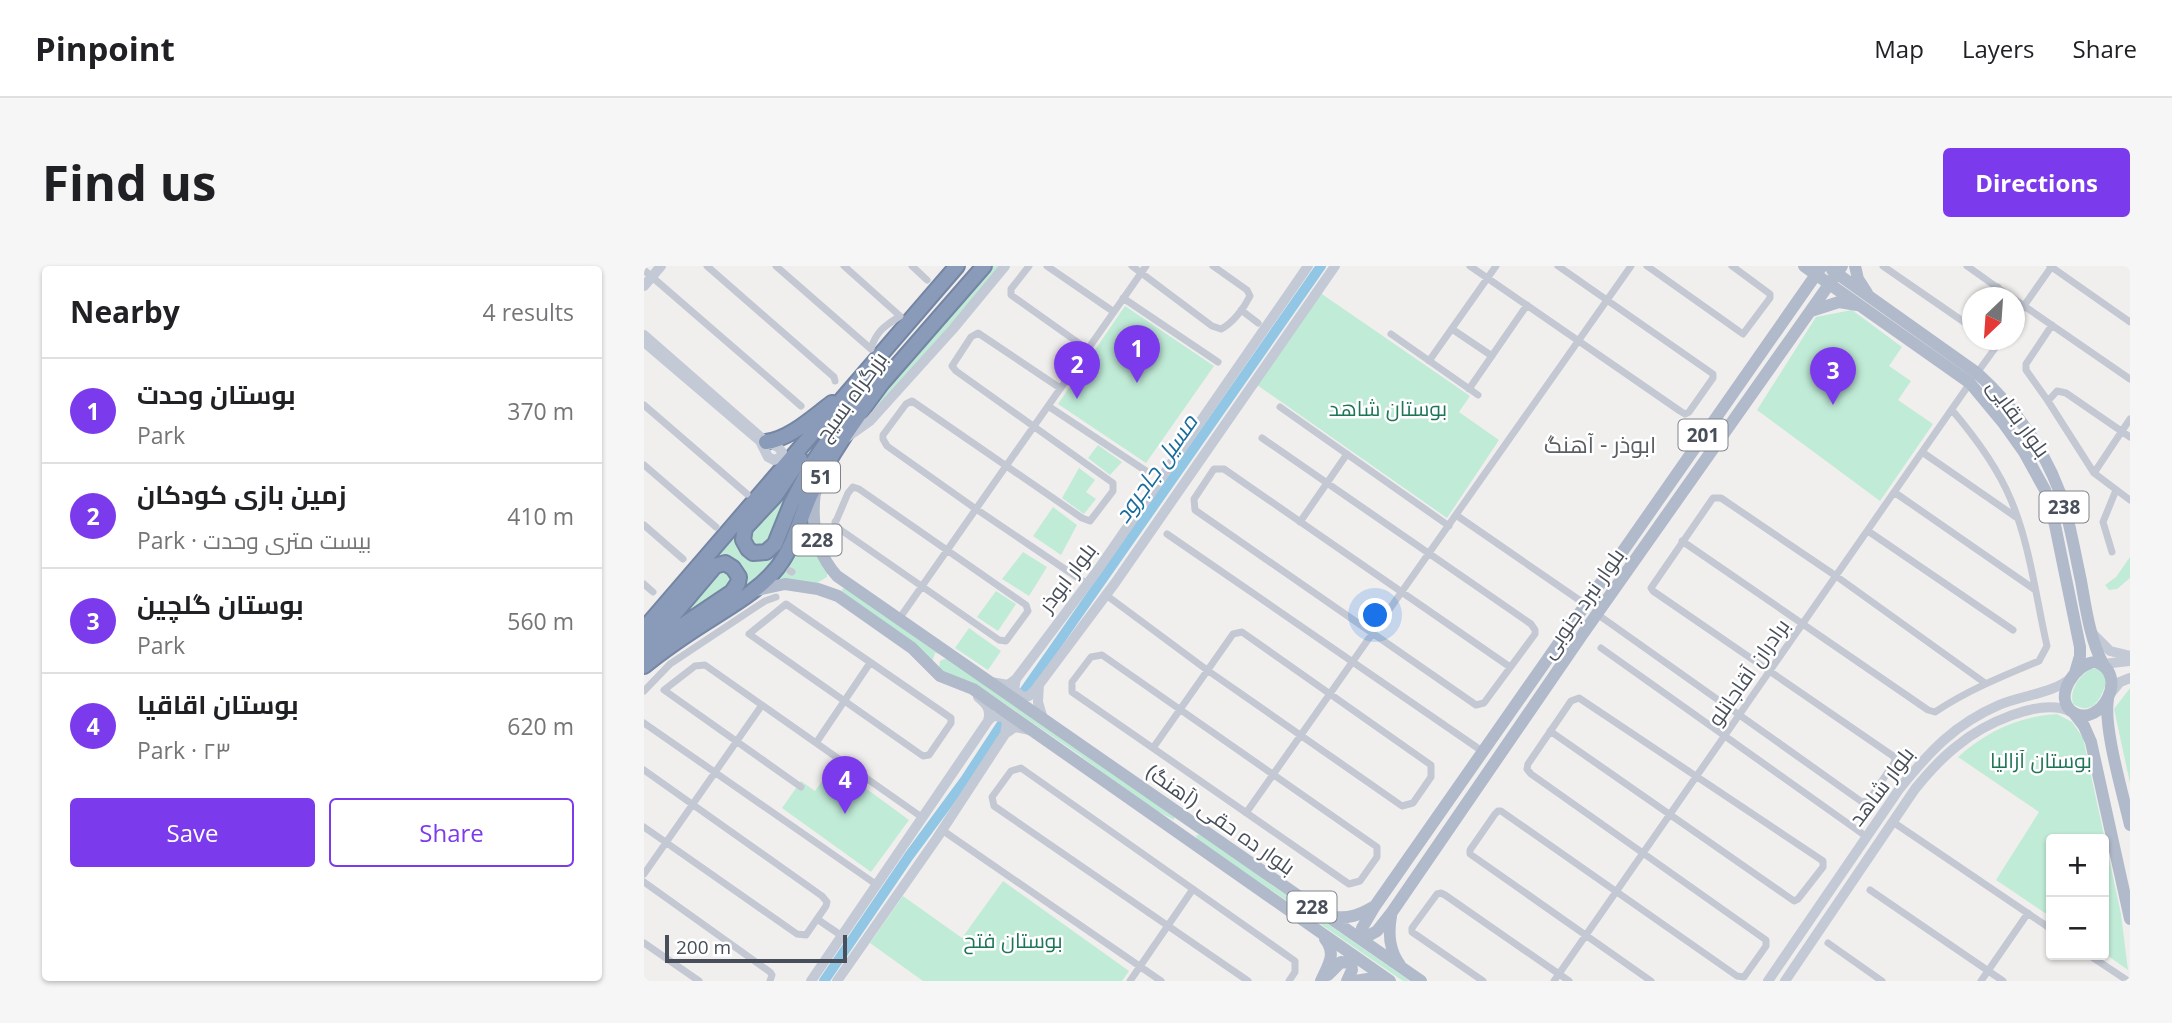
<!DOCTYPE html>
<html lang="en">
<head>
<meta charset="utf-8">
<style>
	:root { --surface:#fff; --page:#f6f6f6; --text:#202124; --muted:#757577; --line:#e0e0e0; --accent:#7c3aed }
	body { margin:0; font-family:"Open Sans",Cairo,sans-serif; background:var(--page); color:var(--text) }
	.controls { position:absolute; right:21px; bottom:21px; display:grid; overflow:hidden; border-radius:7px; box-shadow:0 2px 5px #0004 }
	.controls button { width:63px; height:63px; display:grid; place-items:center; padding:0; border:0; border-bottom:2px solid var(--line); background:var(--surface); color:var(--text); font:35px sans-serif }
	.compass { position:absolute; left:1318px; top:21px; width:63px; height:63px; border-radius:50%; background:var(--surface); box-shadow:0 2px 5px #0004; rotate:205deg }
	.scale { position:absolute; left:21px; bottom:18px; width:182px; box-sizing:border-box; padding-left:7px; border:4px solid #484f5a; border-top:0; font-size:19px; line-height:24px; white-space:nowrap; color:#484f5a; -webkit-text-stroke:5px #fff; paint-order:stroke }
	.you { position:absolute; left:732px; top:350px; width:24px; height:24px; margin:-18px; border:5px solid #fff; border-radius:50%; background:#1a73e8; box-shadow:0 0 0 10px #1a73e833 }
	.badge { display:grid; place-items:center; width:46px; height:46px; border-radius:50%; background:var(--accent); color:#fff; font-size:23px; font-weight:700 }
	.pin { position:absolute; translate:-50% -58px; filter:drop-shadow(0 2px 4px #0008) }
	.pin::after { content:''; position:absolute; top:37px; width:24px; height:21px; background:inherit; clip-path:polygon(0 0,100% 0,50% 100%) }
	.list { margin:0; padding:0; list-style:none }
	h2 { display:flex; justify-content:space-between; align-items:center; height:91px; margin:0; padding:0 28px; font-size:30px }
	h2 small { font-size:23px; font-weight:400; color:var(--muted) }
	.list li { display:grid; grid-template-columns:46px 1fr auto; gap:21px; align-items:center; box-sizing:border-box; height:105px; padding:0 28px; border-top:2px solid var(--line) }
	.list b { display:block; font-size:26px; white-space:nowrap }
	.list p { margin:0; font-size:23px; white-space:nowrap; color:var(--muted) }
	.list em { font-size:23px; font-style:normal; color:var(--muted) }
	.actions { display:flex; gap:14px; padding:21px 28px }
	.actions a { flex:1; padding:16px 0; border:2px solid var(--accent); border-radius:7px; text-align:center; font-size:24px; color:var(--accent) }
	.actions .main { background:var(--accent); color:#fff }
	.map { position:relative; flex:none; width:1486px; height:715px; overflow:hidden; border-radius:7px }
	header { display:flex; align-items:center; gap:42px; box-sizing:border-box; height:98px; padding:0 35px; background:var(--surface); border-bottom:2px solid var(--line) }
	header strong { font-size:33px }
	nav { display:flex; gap:38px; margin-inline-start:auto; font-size:24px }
	.intro { display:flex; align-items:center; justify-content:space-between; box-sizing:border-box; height:168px; padding:0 42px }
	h1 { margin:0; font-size:49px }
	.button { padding:18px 32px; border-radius:7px; background:var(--accent); color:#fff; font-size:24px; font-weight:700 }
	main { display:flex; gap:42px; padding:0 42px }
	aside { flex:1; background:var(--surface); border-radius:7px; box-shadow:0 2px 5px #0004 }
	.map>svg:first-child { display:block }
</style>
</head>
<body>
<header>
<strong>Pinpoint</strong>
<nav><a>Map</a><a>Layers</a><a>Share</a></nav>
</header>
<div class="intro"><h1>Find us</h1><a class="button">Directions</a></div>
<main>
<aside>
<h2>Nearby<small>4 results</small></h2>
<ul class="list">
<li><span class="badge">1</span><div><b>بوستان وحدت</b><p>Park</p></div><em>370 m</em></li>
<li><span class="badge">2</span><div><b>زمین بازی کودکان</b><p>Park · بیست متری وحدت</p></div><em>410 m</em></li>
<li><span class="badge">3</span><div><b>بوستان گلچین</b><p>Park</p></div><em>560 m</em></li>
<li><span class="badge">4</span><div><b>بوستان اقاقیا</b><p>Park · ۲۳</p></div><em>620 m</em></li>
</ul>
<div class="actions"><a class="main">Save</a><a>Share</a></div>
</aside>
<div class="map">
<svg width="1486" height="715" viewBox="0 0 1486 715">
	<rect width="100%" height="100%" fill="#f1efee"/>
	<!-- green -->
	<path fill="#c0ebd7" d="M345 0H357L225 153 247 115Z
		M675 26 826 130 815 146 855 174 803 252 613 119Z
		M481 40 570 100 502 197 414 138Z
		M1208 44 1258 81 1245 100 1267 115 1254 134 1289 158 1236 235 1113 144 1172 51Z
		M236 103 238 104 212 136 129 277 116 283 106 277V263L148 210 162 188Z
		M454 179 478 196 466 209 444 192Z
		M435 202 451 214 442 226 452 233 440 248 418 232Z
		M169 204C159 229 148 268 133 289 121 306 105 318 88 329L96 322 85 294 56 310 141 211 96 268 120 292Z
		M409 241 433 259 417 289 389 270Z
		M165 249 183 307V311L173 317H126Z
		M379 286 403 301 385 330 358 313Z
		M1486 291V312L1473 323 1465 324 1461 319 1472 311Z
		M80 301 92 315 13 375 73 302Z
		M201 322 295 388 291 387 288 397 198 325V323Z
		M352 325 372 338 354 365 333 351Z
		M325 362 357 385 344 404 311 382Z
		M300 393H304L515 540 530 551V554L500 538 434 488 351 431 330 417 301 408 295 402 296 395Z
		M1446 403H1455L1463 413C1458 431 1450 451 1429 438 1425 424 1435 411 1446 403Z
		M1486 422V517L1470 443Z
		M1413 448 1428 456 1439 472 1477 648 1484 704 1460 687V573H1407V651L1352 614 1395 546 1314 491C1342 466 1375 450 1413 448Z
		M190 499 265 554 227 606 138 542 157 515 171 525Z
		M552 569H556L766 715H759L553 573Z
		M359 615 485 705 478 715H279L226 677 259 630 318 672Z"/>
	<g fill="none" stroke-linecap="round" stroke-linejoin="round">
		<!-- river -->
		<path stroke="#91c6e4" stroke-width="10" d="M379 427 677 0
			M180 715 265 590 321 514 357 459"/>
		<!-- highway casing -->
		<g stroke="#7585a4" stroke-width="18">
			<path id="highway" d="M122 176C146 173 169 151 188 137
				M156 193 131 230 101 262 99 274 104 283 109 287 122 286 131 278 148 236 168 198 189 167 213 139
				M0 363 313 0
				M0 380 21 359 71 300 81 297 89 302 95 311 94 317 88 326 24 369 1 389
				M0 400C22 382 46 366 70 351 92 337 116 323 133 302 150 281 155 254 166 230 185 190 212 152 238 117L340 0"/>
		</g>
		<!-- street -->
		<path stroke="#c3c8d2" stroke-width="7" d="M63 0 190 111 191 115
			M132 0 227 83C232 65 241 60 256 50L200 0
			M268 0 283 14
			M385 0 367 23V29L443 83
			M403 0 470 46
			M488 0 568 60 577 63C589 57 600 42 606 30L603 24 569 0
			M826 0 1036 145 1041 148 1045 146 1069 112V108L914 0
			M1003 0 1099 68 1126 32V28L1088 0
			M1239 0 1320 56 1325 58 1328 56
			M1323 0 1368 32
			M1406 0 1486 56
			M0 4 157 140
			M479 32 574 96
			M1346 32 1354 21
			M1370 33 1486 113
			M597 44 614 57
			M1370 54 1408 0
			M1408 59 1382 98V104L1404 135 1450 207 1486 234
			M808 63 848 90
			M747 68 834 129
			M785 95 852 0
			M1333 107 1357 74
			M416 122 334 67 327 71 308 100 312 105 469 217V225L446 255 438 252 268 135 262 138 239 169V173L243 180 332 243 443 318
			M825 123 883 39
			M1404 135 1413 125 1422 127 1486 171
			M0 139 103 228
			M404 140 505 207
			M636 141 805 260
			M618 172 887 358 891 364V368L840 437 832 439 551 244 550 233 570 203H580L866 401
			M1278 186 1372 251
			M0 199 72 261
			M1450 207 1486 153
			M209 221 215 223 382 339 384 345 362 375 355 374 194 262 191 256 193 253 204 227Z
			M1250 226 1390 323
			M812 249 941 338
			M656 256 703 188
			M0 259 39 293
			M1224 265 1369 364
			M523 268 838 485
			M1038 275 1284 444 1291 446C1324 424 1359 410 1395 395L1403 380C1392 332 1386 279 1367 234 1353 200 1331 171 1308 144
			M1468 286 1459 256 1472 224
			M146 305 148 306
			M0 318 9 326
			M462 329 563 404 758 540 769 537 787 511V499L598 366 589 368 509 482
			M142 338 307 452V457L285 489 279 490 105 368Z
			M953 348 1218 536 1225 534 1250 497 1251 493 1249 490 1009 325 1007 322 1069 232H1077L1192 310 1341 417
			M255 353 502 0
			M957 382 1223 571
			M458 389 733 581V591L716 615 705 618 428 426V416L447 391Z
			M0 425 26 398 121 335 132 331
			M0 457 233 619
			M906 465 1150 635 1154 633 1179 601V595L935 432 927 435 884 498 883 503 887 508 1122 674V680L1100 711 1093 710 857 545H854L851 548 826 584V588L1007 715
			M172 477 226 397
			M0 504 178 630 183 636 182 640 162 669 153 668 0 561
			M157 521 20 424 51 400 61 399 279 552
			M602 547 987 0
			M1249 556 1407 663
			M298 564 517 715
			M0 608 118 439
			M0 616 126 706 128 709 126 715
			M1226 624 1359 715
			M173 653 198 670
			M0 677 55 715
			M1184 677 1238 715
			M1445 689 1484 715
			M486 715 549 623
			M604 715 350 540 348 531 367 505 377 502 651 695V706L645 715
			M839 715 768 666V662L793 628 797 627 801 629 925 715
			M910 715 1326 117
			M1337 715 1384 647"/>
		<!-- secondary -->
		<path stroke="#c3c9d5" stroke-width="10" d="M0 20 17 0
			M0 69 122 176 134 181 138 186 137 191 130 194 124 191 116 175 0 76
			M202 172 226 155 309 63 361 0
			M1448 367 1466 385 1486 390
			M1459 398 1486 395
			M372 413 370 423 378 431 385 430 391 424 471 317 691 0
			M347 416 364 419 372 413 453 305 664 0
			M395 418 394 436 399 453
			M1466 428 1476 416 1486 412
			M344 455 349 450 359 451 363 456 361 468
			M167 715 344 455C347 444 343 438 334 431
			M193 715 293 572 361 468 371 461 386 464
			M1124 715 1256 522C1286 485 1311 458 1355 439 1378 429 1408 428 1427 412
			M1141 715 1271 523C1284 507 1297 492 1313 480 1338 459 1396 430 1428 446"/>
		<!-- primary -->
		<path stroke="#b0bacb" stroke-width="12" d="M1160 0 1326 117 1360 158 1380 186 1401 224 1411 259 1436 381V390L1431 407
			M1178 0 731 640 718 662 720 668 724 670 733 665 748 646 938 369 1198 0
			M1211 0 1214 13 1223 27
			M1188 4 1333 107C1374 144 1408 194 1422 246 1428 269 1432 292 1437 315 1442 343 1446 373 1459 398
			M1167 45 1195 36 1213 39
			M171 226C167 257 171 286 193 310L777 715
			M113 324 141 318 174 323 194 330 268 382 296 410 329 423 746 715
			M1452 396C1486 408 1457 462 1430 447 1407 433 1432 396 1452 396Z
			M1464 433C1459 461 1479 528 1486 559
			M1430 447 1440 460 1447 476 1486 653
			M686 650C703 654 716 649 731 640
			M747 650C744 668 745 684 756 699
			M684 709 697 696 707 697 708 704 703 715
			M677 715C684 699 693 688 681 673
			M711 715 730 712 742 715"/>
		<!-- highway -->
		<use href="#highway" stroke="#8a9ab9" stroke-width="14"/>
	</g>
	<g text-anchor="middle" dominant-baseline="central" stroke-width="5" stroke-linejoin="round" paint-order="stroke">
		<!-- shield labels -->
		<g fill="#fff" stroke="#7f848c" stroke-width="2">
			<rect x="1034.5" y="153.5" width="49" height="31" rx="5"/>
			<rect x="158" y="195.5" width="38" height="31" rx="5"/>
			<rect x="1395.5" y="225.5" width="49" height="31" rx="5"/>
			<rect x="148.5" y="258.5" width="49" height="31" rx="5"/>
			<rect x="643.5" y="625.5" width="49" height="31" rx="5"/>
		</g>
		<g font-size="19" font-weight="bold" fill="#484f5a">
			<text x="1059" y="169">201</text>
			<text x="177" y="211">51</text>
			<text x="1420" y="241">238</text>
			<text x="173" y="274">228</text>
			<text x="668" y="641">228</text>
		</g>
		<!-- street labels -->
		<g font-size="21" fill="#484f5a" stroke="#fff">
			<text transform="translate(207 130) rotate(-54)">بزرگراه بسیج</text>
			<text transform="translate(1375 152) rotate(54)">بلوار بقایی</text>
			<text transform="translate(423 311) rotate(-53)">بلوار ابوذر</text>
			<text transform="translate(938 337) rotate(-55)">بلوار نبرد جنوبی</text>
			<text transform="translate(1104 406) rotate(-55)">برادران آقاجانلو</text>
			<text transform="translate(1237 520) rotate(-53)">بلوار شاهد</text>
			<text transform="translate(577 553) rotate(35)">بلوار ده حقی (آهنگ)</text>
		</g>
		<!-- park labels -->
		<g font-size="21" fill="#1f7557" stroke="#fff">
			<text x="744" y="142">بوستان شاهد</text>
			<text x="1397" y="494">بوستان آزالیا</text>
			<text x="369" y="674">بوستان فتح</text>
		</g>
		<!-- neighbourhood labels -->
		<g font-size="23" fill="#5b5e62" stroke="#fff">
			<text x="956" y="178">ابوذر - آهنگ</text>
		</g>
		<!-- water labels -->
		<g font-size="23" font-style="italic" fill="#196c9c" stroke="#fff">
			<text transform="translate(511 202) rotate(-55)">مسیل جاجرود</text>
		</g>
	</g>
</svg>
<div class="controls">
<button>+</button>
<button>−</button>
</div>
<svg class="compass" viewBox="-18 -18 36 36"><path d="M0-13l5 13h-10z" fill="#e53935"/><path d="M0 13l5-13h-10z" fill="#757577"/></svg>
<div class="scale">200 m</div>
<div class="you"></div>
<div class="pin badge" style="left:493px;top:117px">1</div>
<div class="pin badge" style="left:433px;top:133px">2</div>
<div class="pin badge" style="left:1189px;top:139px">3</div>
<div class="pin badge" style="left:201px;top:548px">4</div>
</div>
</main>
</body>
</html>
